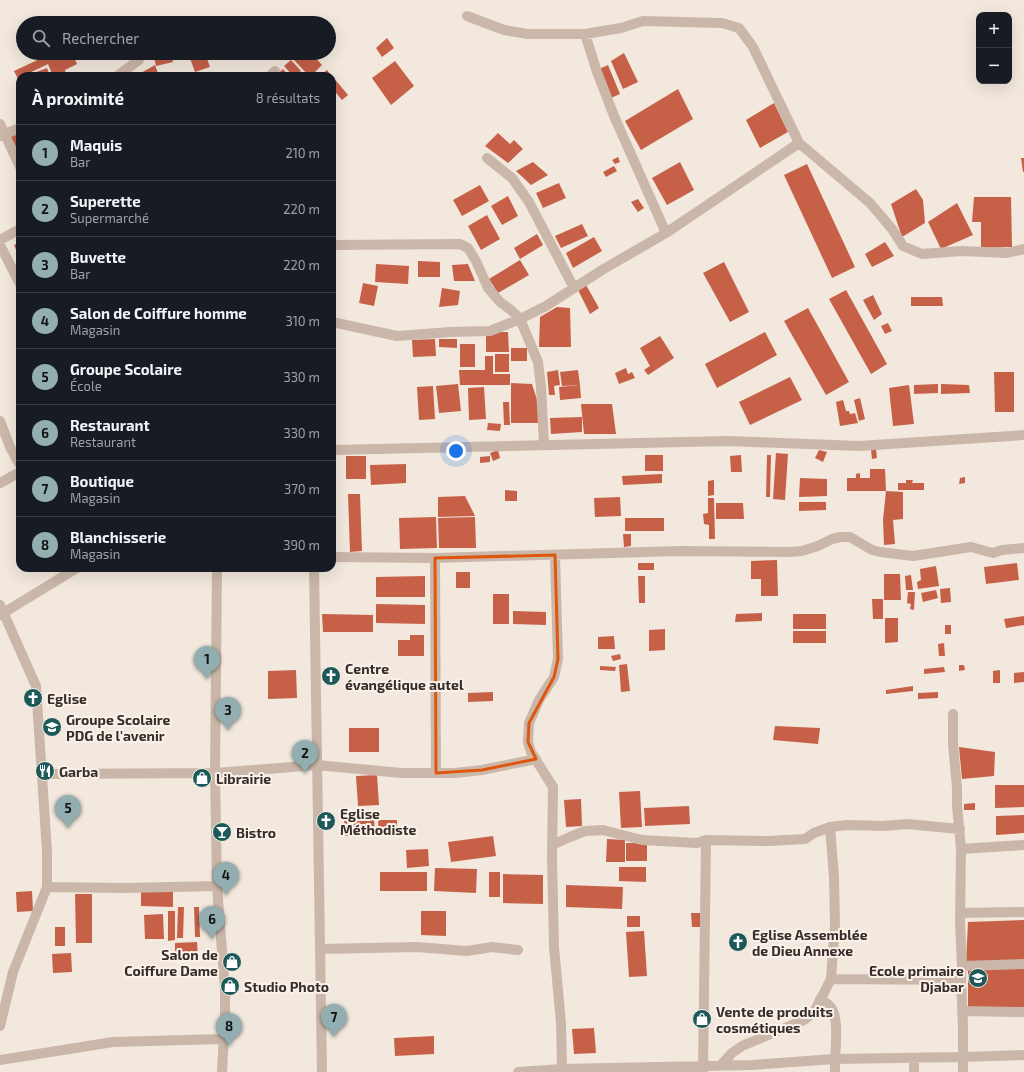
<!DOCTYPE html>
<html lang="fr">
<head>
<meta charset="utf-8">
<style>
	:root { --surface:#171b24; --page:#20242c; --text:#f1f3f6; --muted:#9ea1a6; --line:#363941; --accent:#92aeb0 }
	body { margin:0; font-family:"Exo 2",sans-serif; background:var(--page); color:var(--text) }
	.controls { position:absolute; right:12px; top:12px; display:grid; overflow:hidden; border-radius:8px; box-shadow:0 4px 16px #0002 }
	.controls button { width:36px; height:36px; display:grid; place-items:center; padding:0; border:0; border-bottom:1px solid var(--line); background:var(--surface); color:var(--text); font:20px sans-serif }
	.you { position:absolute; left:456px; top:451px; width:14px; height:14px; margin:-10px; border:3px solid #fff; border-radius:50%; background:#1a73e8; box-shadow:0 0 0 6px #1a73e833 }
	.badge { display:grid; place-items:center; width:26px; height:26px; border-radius:50%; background:var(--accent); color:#111; font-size:13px; font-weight:700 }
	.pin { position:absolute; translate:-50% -33px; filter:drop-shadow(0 1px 2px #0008) }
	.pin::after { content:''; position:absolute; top:21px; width:14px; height:12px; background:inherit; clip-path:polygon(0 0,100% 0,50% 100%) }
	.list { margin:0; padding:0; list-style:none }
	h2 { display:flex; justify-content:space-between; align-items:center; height:52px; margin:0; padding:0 16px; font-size:17px }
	h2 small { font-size:13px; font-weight:400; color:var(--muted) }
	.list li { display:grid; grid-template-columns:26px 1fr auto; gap:12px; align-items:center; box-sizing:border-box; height:56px; padding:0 16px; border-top:1px solid var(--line) }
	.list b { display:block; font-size:15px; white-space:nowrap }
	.list p { margin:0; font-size:13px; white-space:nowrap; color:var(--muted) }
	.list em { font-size:13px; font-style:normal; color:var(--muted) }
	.icon { flex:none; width:22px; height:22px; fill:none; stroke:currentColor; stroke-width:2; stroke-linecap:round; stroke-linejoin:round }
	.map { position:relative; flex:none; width:1024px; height:1072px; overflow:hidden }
	.search { position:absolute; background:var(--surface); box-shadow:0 4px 16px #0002; left:16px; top:16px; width:320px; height:44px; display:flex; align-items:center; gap:10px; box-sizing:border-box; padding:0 14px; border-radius:22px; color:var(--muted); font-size:15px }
	.panel { position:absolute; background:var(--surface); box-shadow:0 4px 16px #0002; left:16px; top:72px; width:320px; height:500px; border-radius:12px }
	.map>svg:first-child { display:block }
</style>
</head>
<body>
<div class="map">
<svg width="1024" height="1072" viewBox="0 0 1024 1072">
	<rect width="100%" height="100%" fill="#f2e8dd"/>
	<!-- building -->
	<path fill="#c66148" d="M387 38 394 48 382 57 376 48Z
		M60 53H72L77 64 65 70 66 74 63 76H53L48 64 23 76H20L18 79 14 71 44 57 46 59Z
		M153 53H171L173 62 156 66Z
		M188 53H205L210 67 195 72Z
		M301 53H311L322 65 311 76H309L294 60Z
		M624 53 638 82 623 89 611 61Z
		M291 60 301 71 295 76H293L284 66Z
		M395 61 414 86 391 105 372 78Z
		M155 65 159 76H139V74Z
		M608 65 620 94 611 98 599 69Z
		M47 68 50 76H32L31 74Z
		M283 69 289 76H275Z
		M327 70 348 95 342 100 332 88V76H322L321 75Z
		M678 89 693 119 641 150 625 121Z
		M774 103 788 132 760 148 746 120Z
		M18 131 20 136V160L9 136Z
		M498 133 510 144 514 140 523 149 508 163 485 146Z
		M618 157 620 162 615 164 612 160Z
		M1021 158H1024V172H1023Z
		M533 162 548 175 531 185 516 171Z
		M680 162 694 190 667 205 652 178Z
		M807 164 855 267 832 278 784 175Z
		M614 166 617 171 606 177 603 172Z
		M559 183 566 198 543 208 536 193Z
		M480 185 489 201 462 216 453 200Z
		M916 189 923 200 925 223 902 237 891 204Z
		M508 196 518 216 502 225 491 206Z
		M974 197H1011L1012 247 981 248V222H972Z
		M638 199 644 208 638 212 631 202Z
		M957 203 973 235 941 249 928 222Z
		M487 215 500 239 481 250 468 226Z
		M582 224 588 236 561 248 555 236Z
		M537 234 543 245 520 259 514 248Z
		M594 237 602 251 573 268 566 253Z
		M20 242V259L14 245Z
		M885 242 894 256 872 267 865 254Z
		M520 260 529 275 498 293 489 279Z
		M418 261 440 262V277H418Z
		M724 262 749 312 730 322 703 273Z
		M376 264 409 266 408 284 375 282Z
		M468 264 475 281H454L452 265Z
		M363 283 378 286 374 306 359 303Z
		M586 285 599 308 590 314 578 290Z
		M442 288 460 291 458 305 439 307Z
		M846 290 887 364 871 374 829 299Z
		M873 295 882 314 874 320 863 300Z
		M911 297H942L943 306H911Z
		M557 307 570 308 571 347H539L540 317Z
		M808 308 849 382 826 395 784 321Z
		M888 323 892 331 885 334 881 326Z
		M486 332H508L509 352H486Z
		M765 332 777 355 717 388 705 364Z
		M660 336 674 358 648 375 644 370 650 366 640 348Z
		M435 339 436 356 413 357 412 340Z
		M439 339H457V348L439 347Z
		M460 344H475V367H460Z
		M511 348H527V361H511Z
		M495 354H509V372H495Z
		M485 356H493V374H510V385H460L459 370H485Z
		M626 368 628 374 632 372 635 378 619 384 615 373Z
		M558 370 560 385 554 386 555 395H549L547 372Z
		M578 370 580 385 562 386 560 372Z
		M994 372H1014V412H995Z
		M790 377 802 400 750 425 739 402Z
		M511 383 532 384 539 406V423H511Z
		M458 384 461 411 439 413 436 386Z
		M938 384V393L914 394V385Z
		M941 384 969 385 970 393 941 394Z
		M580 385 581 398 560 400 559 387Z
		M909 385 914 424 893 426 889 388Z
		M433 386 435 419 419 420 417 387Z
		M484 387 486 419 469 420 468 388Z
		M860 398 865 419 859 421 854 400Z
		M843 400 846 411H849L850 414 855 413 858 423 840 426 836 402Z
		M503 402H509L510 425H504Z
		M581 404H612L616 434H584Z
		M582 417V432L551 434 550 418Z
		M488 423 501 424 500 431 487 430Z
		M876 449 877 458 872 459 871 450Z
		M498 450 500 458 493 461 490 453Z
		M819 450 827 452 823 462 815 458Z
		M776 453 788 454 785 500 773 499Z
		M645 455H663V471H645Z
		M741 455 742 472H731L730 456Z
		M767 455H771L770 497H766Z
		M346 456H366V479H346Z
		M490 456V462L480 463V457Z
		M406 464V483L371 485 370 465Z
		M870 469H885L886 491H847V478H856V474L860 473V478H870Z
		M662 474V483L623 485 622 476Z
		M965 477V483L959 484 960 478Z
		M800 478 827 479V496L799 497Z
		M714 480V495L708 496V481Z
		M906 480H913L912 483H924V490H898V483H906Z
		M505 490 517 491V501H505Z
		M886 491 903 492V519L893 520 895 544 884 545 883 520Z
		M348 494H360L362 551 350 552Z
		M465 496 475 516 438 517V497Z
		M620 497 621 516 595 517 594 498Z
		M708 498H714L715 539H709V525L704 524 703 514 708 513Z
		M799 502H826V510L799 511Z
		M716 503H743L744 519H716Z
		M436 517 437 548 400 549 399 518Z
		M475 517 476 548H439L438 518Z
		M625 518H664V531H625Z
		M623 534H631V546L624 547Z
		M777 560 778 596H761V579H751V561Z
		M638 563H654V570H638Z
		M1017 563 1019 580 986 584 984 567Z
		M936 566 939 586 918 589 917 582 921 580 920 569Z
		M456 572H470V588H456Z
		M884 574H900L901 600H884Z
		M911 575 913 590H906L905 576Z
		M425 576V597H376V577Z
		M638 576H645V603H639Z
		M950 588 951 602 941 603 940 589Z
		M936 590 938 598 923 602 921 593Z
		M908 592H915L914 610 910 609 911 604 907 603Z
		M493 594H509V624H493Z
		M872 599H883V619H873Z
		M376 604 425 605V624L376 623Z
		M513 611 546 612V625L513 624Z
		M762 613V621L735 622 736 614Z
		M322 614 373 615V632H323Z
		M793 614H826V629H793Z
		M1024 616V625L1006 628 1004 619Z
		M885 618H898V642L885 643Z
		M945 625H951V634H945Z
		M665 629V650L649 651V630Z
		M793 631H826V643H793Z
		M410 635H424V656H398V640H410Z
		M614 636 615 649H598V637Z
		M944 643 945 656H939L938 644Z
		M620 654 621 659 613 661 611 656Z
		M627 664 630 691 621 692 619 665Z
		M959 665H964L965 670 959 671Z
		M600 666 616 667 615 671 600 670Z
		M944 667 945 672 924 674V669Z
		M296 670 297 698 268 699V671Z
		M1000 670V683H993V671Z
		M1024 672V682L1014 683V673Z
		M913 686V691L886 694V690Z
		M493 692V701L468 702V693Z
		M938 692V698L918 699V693Z
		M775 726 820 728 818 744 773 740Z
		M349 728H379V752H349Z
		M959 747 995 752 994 776 962 779Z
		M377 775 379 805 358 806 356 776Z
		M995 785H1024V807L995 808Z
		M640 791 642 827 621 828 619 792Z
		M581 799 582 826 566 827 564 800Z
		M975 803V810H964V804Z
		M689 806 690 824 645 826 644 808Z
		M1024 815V833L996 835V816Z
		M374 817 375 835 345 836 344 819Z
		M378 820H397V834H379Z
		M493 836 496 856 451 862 448 842Z
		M607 839 625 840V862H606Z
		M626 843H647V861H626Z
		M428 849 429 866 407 868 406 850Z
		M619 867H646V882L619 881Z
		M435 868 477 869 476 893 434 891Z
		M380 872H427V891H380Z
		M489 872H500V897H489Z
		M503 874 543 875V904L503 903Z
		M566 885 623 887 622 909 566 907Z
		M32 891 33 911 17 912 16 892Z
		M141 891 173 892V907L141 906Z
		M75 894H92V943H76Z
		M178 907H184L183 938H177Z
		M194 907H199L200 937H195Z
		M168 911H175V940L168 941Z
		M421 911H446V936L421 935Z
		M691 913H700L701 927H692Z
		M163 914 164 939H145L144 915Z
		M627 916H640V927H627Z
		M1024 920V963H966L968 922Z
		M55 927H65V946H55Z
		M644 931 647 976 629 977 626 932Z
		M197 942 198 958H175V943Z
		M71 953 72 972 53 973 52 954Z
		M1024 967V1009H968V968Z
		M594 1028 596 1053 574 1054 572 1029Z
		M434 1036V1054L395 1056 394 1038Z"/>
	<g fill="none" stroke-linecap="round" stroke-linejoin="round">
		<!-- minor -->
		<path stroke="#cbb7a9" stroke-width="10" d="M467 16 504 30 527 34H585L621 28 643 21 722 23 739 28 753 47 799 143 870 203 892 229 903 246 922 254 961 251 1007 253 1024 249
			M585 34 597 72 614 116 666 233
			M117 76 139 60
			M270 76 275 71
			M0 124 20 167
			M0 136 20 128
			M487 158 512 178 529 202 574 288
			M0 240 20 229
			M0 245 20 284
			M332 245 460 244 468 248 476 261 488 288 500 302 511 310 520 319 538 362 541 387 544 445
			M332 322 397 336 451 332 490 331 520 319 546 306 602 270 666 233 799 143
			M0 421 10 447 20 465
			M332 450 728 441 859 446 1024 435
			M0 483 20 472
			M555 555 558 659 554 677 539 700 529 723 528 742 531 752 553 787 552 859 554 947 561 1023 562 1069
			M332 557 435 558 679 551 790 552 802 551 818 546 832 539 841 537H850L872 550 880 552 913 556 971 547 993 553 1002 550 1024 548
			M435 558 436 773
			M217 568 215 773 217 886 225 990V1017L222 1072
			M314 568 322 1072
			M0 605 36 686 47 851V887L13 972 0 1026
			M0 615 77 568
			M953 714V744L957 788V805L961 849 960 922 962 966 961 980 963 1026V1072
			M43 774 215 773 317 765 401 773H455L482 770 536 759
			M552 845 570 837 585 831 603 830 642 840 697 843 706 840 769 841 805 839 814 833 830 827 847 825 883 826 907 824 960 829
			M961 849 1024 845
			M47 887 125 888 217 886
			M960 913 1024 912
			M320 949 417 947 467 951 492 947 518 950
			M962 966 1024 964
			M831 979 961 980
			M820 999C825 1002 829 1004 832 1009 840 1023 834 1055 835 1072
			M962 1011 1024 1012
			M0 1060 113 1042 223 1039
			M721 1065 732 1053 742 1046 804 1020 814 1012 831 979 835 923 834 877 830 827
			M518 1072 562 1069 752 1065 834 1059 962 1057 1024 1055
			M703 1072 706 840
			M914 1072V1058"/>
	</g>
	<!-- marked area -->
	<path fill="none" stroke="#df570d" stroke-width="3" stroke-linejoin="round" d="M555 555 558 659 554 677 529 723 528 742 536 759 482 770 436 773 435 558Z"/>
	<!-- icons -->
	<defs>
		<g id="church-disc" transform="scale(1)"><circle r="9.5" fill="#1e595a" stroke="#faf2ea"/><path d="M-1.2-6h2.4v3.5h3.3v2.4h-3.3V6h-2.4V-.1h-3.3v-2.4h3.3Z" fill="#fff"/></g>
		<g id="school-disc" transform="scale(1)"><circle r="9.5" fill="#1e595a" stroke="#faf2ea"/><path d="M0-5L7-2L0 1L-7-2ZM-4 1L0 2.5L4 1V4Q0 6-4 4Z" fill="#fff"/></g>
		<g id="restaurant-disc" transform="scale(1)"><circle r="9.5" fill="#1e595a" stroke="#faf2ea"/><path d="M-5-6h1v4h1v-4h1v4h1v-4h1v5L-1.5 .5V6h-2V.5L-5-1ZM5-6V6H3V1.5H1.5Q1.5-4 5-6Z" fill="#fff"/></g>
		<g id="shop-disc" transform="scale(1)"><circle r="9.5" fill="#1e595a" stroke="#faf2ea"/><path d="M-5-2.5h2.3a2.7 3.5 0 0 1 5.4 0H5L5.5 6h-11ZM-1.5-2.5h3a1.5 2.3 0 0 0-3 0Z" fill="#fff"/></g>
		<g id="bar-disc" transform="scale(1)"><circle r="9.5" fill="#1e595a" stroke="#faf2ea"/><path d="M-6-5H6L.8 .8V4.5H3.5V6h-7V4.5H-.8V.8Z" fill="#fff"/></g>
	</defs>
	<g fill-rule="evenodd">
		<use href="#church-disc" x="331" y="676"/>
		<use href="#church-disc" x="33" y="698"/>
		<use href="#school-disc" x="52" y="727"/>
		<use href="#restaurant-disc" x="45" y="771"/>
		<use href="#shop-disc" x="202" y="778"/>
		<use href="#church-disc" x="326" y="821"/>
		<use href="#bar-disc" x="222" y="832"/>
		<use href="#church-disc" x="738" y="942"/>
		<use href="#shop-disc" x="232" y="962"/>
		<use href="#school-disc" x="978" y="978"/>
		<use href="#shop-disc" x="230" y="986"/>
		<use href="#shop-disc" x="702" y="1019"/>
	</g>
	<g text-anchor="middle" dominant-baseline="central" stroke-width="4" stroke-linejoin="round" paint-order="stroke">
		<!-- poi labels -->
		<g font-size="14" font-weight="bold" fill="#382d29" stroke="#faf2ea" text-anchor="start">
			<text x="345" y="668">Centre<tspan x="345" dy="16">évangélique autel</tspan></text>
			<text x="47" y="698">Eglise</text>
			<text x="66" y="719">Groupe Scolaire<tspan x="66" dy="16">PDG de l'avenir</tspan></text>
			<text x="59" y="771">Garba</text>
			<text x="216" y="778">Librairie</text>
			<text x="340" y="813">Eglise<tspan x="340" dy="16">Méthodiste</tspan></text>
			<text x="236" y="832">Bistro</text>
			<text x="752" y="934">Eglise Assemblée<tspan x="752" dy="16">de Dieu Annexe</tspan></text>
			<text x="218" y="954" text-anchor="end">Salon de<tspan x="218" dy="16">Coiffure Dame</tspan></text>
			<text x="964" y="970" text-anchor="end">Ecole primaire<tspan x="964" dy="16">Djabar</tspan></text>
			<text x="244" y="986">Studio Photo</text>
			<text x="716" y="1011">Vente de produits<tspan x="716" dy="16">cosmétiques</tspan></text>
		</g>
	</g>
</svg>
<div class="controls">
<button>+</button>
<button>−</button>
</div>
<div class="you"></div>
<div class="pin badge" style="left:207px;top:679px">1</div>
<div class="pin badge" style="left:305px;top:773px">2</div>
<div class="pin badge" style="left:228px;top:730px">3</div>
<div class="pin badge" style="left:226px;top:895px">4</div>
<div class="pin badge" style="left:68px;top:828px">5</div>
<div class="pin badge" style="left:212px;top:939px">6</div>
<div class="pin badge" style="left:334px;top:1037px">7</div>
<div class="pin badge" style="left:229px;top:1046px">8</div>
<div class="search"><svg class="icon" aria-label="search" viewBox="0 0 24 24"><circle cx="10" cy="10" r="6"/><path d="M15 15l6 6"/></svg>Rechercher</div>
<section class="panel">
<h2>À proximité<small>8 résultats</small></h2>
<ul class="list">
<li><span class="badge">1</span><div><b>Maquis</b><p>Bar</p></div><em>210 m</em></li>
<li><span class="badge">2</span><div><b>Superette</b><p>Supermarché</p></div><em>220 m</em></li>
<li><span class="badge">3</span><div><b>Buvette</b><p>Bar</p></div><em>220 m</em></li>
<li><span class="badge">4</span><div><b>Salon de Coiffure homme</b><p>Magasin</p></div><em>310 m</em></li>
<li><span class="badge">5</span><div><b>Groupe Scolaire</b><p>École</p></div><em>330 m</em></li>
<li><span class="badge">6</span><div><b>Restaurant</b><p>Restaurant</p></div><em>330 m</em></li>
<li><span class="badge">7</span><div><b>Boutique</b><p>Magasin</p></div><em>370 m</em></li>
<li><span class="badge">8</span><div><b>Blanchisserie</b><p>Magasin</p></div><em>390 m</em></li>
</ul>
</section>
</div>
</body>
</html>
